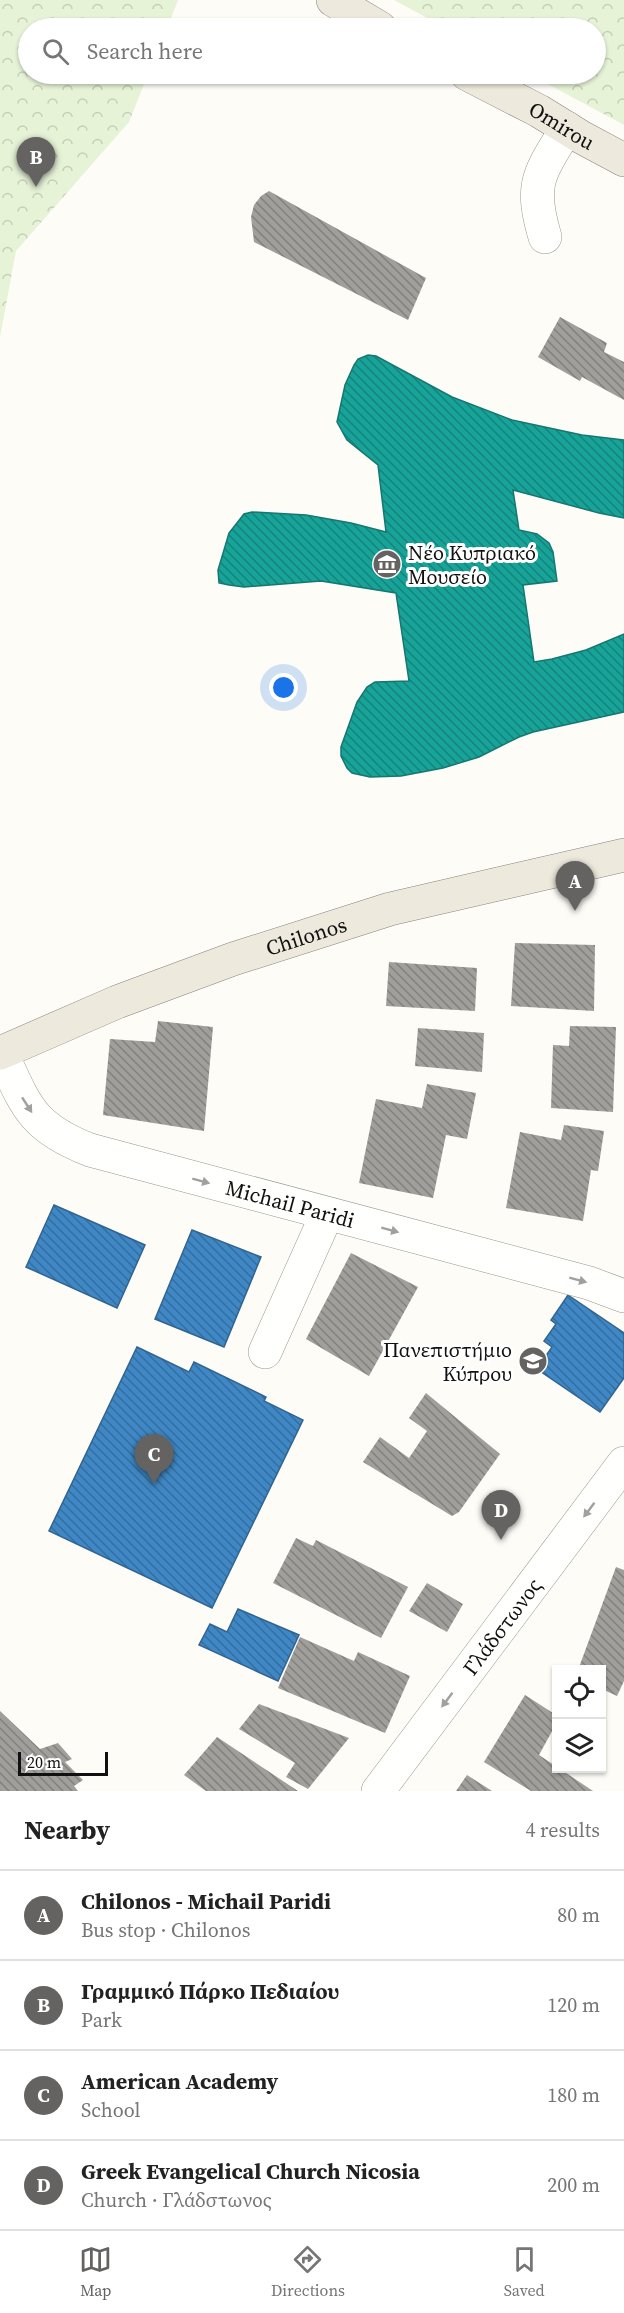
<!DOCTYPE html>
<html lang="en">
<head>
<meta charset="utf-8">
<style>
	:root { --surface:#fff; --page:#f2f2f2; --text:#222; --muted:#767676; --line:#e0e0e0; --accent:#646362 }
	body { margin:0; font-family:"Source Serif 4",serif; background:var(--page); color:var(--text) }
	.controls { position:absolute; right:18px; bottom:18px; display:grid; overflow:hidden; border-radius:0px; box-shadow:0 2px 4px #0004 }
	.controls button { width:54px; height:54px; display:grid; place-items:center; padding:0; border:0; border-bottom:2px solid var(--line); background:var(--surface); color:var(--text); font:30px sans-serif }
	.scale { position:absolute; left:18px; bottom:15px; width:90px; box-sizing:border-box; padding-left:6px; border:3px solid #111; border-top:0; font-size:16px; line-height:21px; white-space:nowrap; color:#111; -webkit-text-stroke:4px #fff; paint-order:stroke }
	.you { position:absolute; left:284px; top:688px; width:21px; height:21px; margin:-15px; border:4px solid #fff; border-radius:50%; background:#1a73e8; box-shadow:0 0 0 9px #1a73e833 }
	.badge { display:grid; place-items:center; width:39px; height:39px; border-radius:50%; background:var(--accent); color:#fff; font-size:20px; font-weight:700 }
	.pin { position:absolute; translate:-50% -50px; filter:drop-shadow(0 2px 3px #0008) }
	.pin::after { content:''; position:absolute; top:32px; width:21px; height:18px; background:inherit; clip-path:polygon(0 0,100% 0,50% 100%) }
	.list { margin:0; padding:0; list-style:none }
	h2 { display:flex; justify-content:space-between; align-items:center; height:78px; margin:0; padding:0 24px; font-size:26px }
	h2 small { font-size:20px; font-weight:400; color:var(--muted) }
	.list li { display:grid; grid-template-columns:39px 1fr auto; gap:18px; align-items:center; box-sizing:border-box; height:90px; padding:0 24px; border-top:2px solid var(--line) }
	.list b { display:block; font-size:22px; white-space:nowrap }
	.list p { margin:0; font-size:20px; white-space:nowrap; color:var(--muted) }
	.list em { font-size:20px; font-style:normal; color:var(--muted) }
	.icon { flex:none; width:33px; height:33px; fill:none; stroke:currentColor; stroke-width:2; stroke-linecap:round; stroke-linejoin:round }
	.map { position:relative; flex:none; width:624px; height:1791px; overflow:hidden }
	.search { position:absolute; background:var(--surface); box-shadow:0 2px 4px #0004; left:18px; right:18px; top:18px; height:66px; display:flex; align-items:center; gap:15px; box-sizing:border-box; padding:0 21px; border-radius:33px; color:var(--muted); font-size:22px }
	.sheet { height:438px; background:var(--surface) }
	nav { display:flex; justify-content:space-around; align-items:center; box-sizing:border-box; height:84px; border-top:2px solid var(--line); background:var(--surface); font-size:16px; color:var(--muted) }
	nav a { display:grid; justify-items:center; gap:3px }
	nav .on { color:var(--accent) }
	.map>svg:first-child { display:block }
</style>
</head>
<body>
<div class="map">
<svg width="624" height="1791" viewBox="0 0 624 1791">
	<defs>
		<pattern id="park-crowns" width="20" height="18" patternUnits="userSpaceOnUse" patternTransform="scale(1.5)"><rect width="20" height="18" fill="#e7f3d7"/><path d="M2 6a3 3 0 1 1 6 0M12 15a3 3 0 1 1 6 0" fill="none" stroke="#c5cfb8"/></pattern>
		<pattern id="schools-back-hatch" width="6" height="6" patternUnits="userSpaceOnUse" patternTransform="scale(1.5)"><rect width="6" height="6" fill="#3f88c5"/><path d="M-1 5l2 2M0 0l6 6M5-1l2 2" fill="none" stroke="#336e9f"/></pattern>
		<pattern id="public-back-hatch" width="6" height="6" patternUnits="userSpaceOnUse" patternTransform="scale(1.5)"><rect width="6" height="6" fill="#17a398"/><path d="M-1 5l2 2M0 0l6 6M5-1l2 2" fill="none" stroke="#13837b"/></pattern>
		<pattern id="building-back-hatch" width="6" height="6" patternUnits="userSpaceOnUse" patternTransform="scale(1.5)"><rect width="6" height="6" fill="#a19f9c"/><path d="M-1 5l2 2M0 0l6 6M5-1l2 2" fill="none" stroke="#82807e"/></pattern>
	</defs>
	<rect width="100%" height="100%" fill="#fdfcf7"/>
	<!-- park -->
	<path fill="url(#park-crowns)" d="M0 0H178L167 28H28V74H148L129 122 16 251 0 337Z
		M394 0H624V125L529 74H596V28H446Z"/>
	<!-- schools -->
	<path fill="url(#schools-back-hatch)" stroke="#31648f" stroke-width="1.5" d="M54 1205 145 1245 117 1308 26 1267Z
		M192 1230 261 1257 224 1347 155 1319Z
		M568 1295 624 1333V1378L600 1412 537 1369 552 1347 544 1341 556 1324 551 1320Z
		M137 1347 189 1372 194 1362 266 1397 264 1401 303 1420 212 1608 49 1531Z
		M238 1609 299 1635 278 1681 199 1645 210 1624 227 1632Z"/>
	<!-- public -->
	<path fill="url(#public-back-hatch)" stroke="#157770" stroke-width="1.5" d="M368 355 376 356 452 397 512 420 582 435 624 440V518L599 513 513 490 519 530 537 534 549 543 553 552 557 581 523 585 534 662 552 659 586 650 624 634V712L533 732 519 737 479 757 443 768 401 776 370 777 352 773 347 768 341 756V747L357 702 367 687 375 682 409 681 396 593 321 581 244 587 229 585 219 583 218 570 229 533 244 514 252 512 306 515 351 523 386 532 378 465 347 440 337 422 345 385 354 365 358 359Z"/>
	<!-- building -->
	<path fill="url(#building-back-hatch)" d="M269 191 426 278 408 320 254 242 251 217 254 205 261 196Z
		M560 317 607 343 604 352 624 362V400L582 377 580 381 538 357Z
		M515 943 595 945 594 1011 511 1006Z
		M389 962 477 968 475 1011 386 1006Z
		M158 1021 213 1027 204 1131 103 1115 110 1039 155 1042Z
		M570 1026 616 1027 613 1112 551 1108 553 1045 569 1046Z
		M418 1028 484 1033 482 1072 415 1066Z
		M427 1084 476 1093 467 1139 446 1135 433 1198 359 1183 376 1099 422 1108Z
		M564 1125 604 1131 598 1171 591 1170 583 1221 506 1208 520 1132 561 1140Z
		M351 1253 418 1287 369 1376 306 1339Z
		M426 1393 500 1454 459 1512 452 1516 363 1462 380 1437 409 1458 427 1431 409 1418Z
		M296 1538 313 1546 316 1540 408 1587 381 1638 273 1583Z
		M616 1567 624 1570V1681L617 1696 602 1689V1670H578Z
		M427 1583 463 1604 447 1632 409 1611Z
		M300 1637 354 1661 358 1652 410 1676 385 1733 278 1688Z
		M525 1695 556 1715V1724L539 1755 593 1791H531L484 1762Z
		M259 1704 349 1738 308 1789 286 1777 295 1763 239 1729Z
		M0 1711 40 1749 58 1743 72 1759 65 1762 83 1780 74 1786 78 1791H0Z
		M217 1737 298 1791H206L184 1775Z
		M467 1775 492 1791H456Z"/>
	<g fill="none" stroke-linecap="round" stroke-linejoin="round">
		<!-- minor casing -->
		<g stroke="#979795" stroke-width="34">
			<g id="minor">
				<path d="M545 237C529 183 539 174 567 128"/>
				<path id="s1" d="M1 1052C26 1106 31 1127 90 1150L589 1283 624 1296"/>
				<path d="M265 1352 327 1214"/>
				<path id="s2" d="M378 1791 624 1463"/>
			</g>
		</g>
		<!-- major casing -->
		<g stroke="#858482" stroke-width="34">
			<g id="major">
				<path d="M333 0 380 28"/>
				<path id="s3" d="M467 74 539 111 581 137 624 160"/>
				<path id="s4" d="M0 1053 117 1002 233 959 390 909 624 855"/>
			</g>
		</g>
		<!-- minor -->
		<use href="#minor" stroke="#fffffe" stroke-width="33"/>
		<!-- major -->
		<use href="#major" stroke="#ede9dc" stroke-width="33"/>
	</g>
	<!-- one-way arrows -->
	<defs><path id="oneway-solid" d="M-6-.8H1V-3.2L6.5 0L1 3.2V.8H-6Z" transform="scale(1.5)"/></defs>
	<g fill="#a0a09f">
		<use href="#oneway-solid" transform="translate(27 1105) rotate(57)"/>
		<use href="#oneway-solid" transform="translate(201 1181) rotate(15)"/>
		<use href="#oneway-solid" transform="translate(390 1230) rotate(15)"/>
		<use href="#oneway-solid" transform="translate(578 1280) rotate(15)"/>
		<use href="#oneway-solid" transform="translate(589 1510) rotate(127)"/>
		<use href="#oneway-solid" transform="translate(447 1700) rotate(127)"/>
	</g>
	<!-- icons -->
	<defs>
		<g id="museum-disc" transform="scale(1.5)"><circle r="9.5" fill="#646362" stroke="#fff"/><path d="M0-6L6-3V-2H-6V-3ZM-5-1h2V3h-2ZM-1-1h2V3h-2ZM3-1h2V3H3ZM-6 4H6V6H-6Z" fill="#fff"/></g>
		<g id="university-disc" transform="scale(1.5)"><circle r="9.5" fill="#646362" stroke="#fff"/><path d="M0-5L7-2L0 1L-7-2ZM-4 1L0 2.5L4 1V4Q0 6-4 4Z" fill="#fff"/></g>
	</defs>
	<g fill-rule="evenodd">
		<use href="#museum-disc" x="387" y="564"/>
		<use href="#university-disc" x="533" y="1361"/>
	</g>
	<g text-anchor="middle" dominant-baseline="central" stroke-width="6" stroke-linejoin="round" paint-order="stroke">
		<!-- street labels -->
		<g font-size="21" fill="#111" stroke="#fff">
			<text stroke="none"><textPath href="#s3" startOffset="108">Omirou</textPath></text>
			<text stroke="none"><textPath href="#s4" startOffset="328">Chilonos</textPath></text>
			<text stroke="none"><textPath href="#s1" startOffset="345">Michail Paridi</textPath></text>
			<text stroke="none"><textPath href="#s2" startOffset="206">Γλάδστωνος</textPath></text>
		</g>
		<!-- poi labels -->
		<g font-size="21" fill="#111" stroke="#fff" text-anchor="start">
			<text x="408" y="552">Νέο Κυπριακό<tspan x="408" dy="24">Μουσείο</tspan></text>
			<text x="512" y="1349" text-anchor="end">Πανεπιστήμιο<tspan x="512" dy="24">Κύπρου</tspan></text>
		</g>
	</g>
</svg>
<div class="controls">
<button><svg class="icon" aria-label="locate" viewBox="0 0 24 24"><circle cx="12" cy="12" r="6"/><path d="M12 2v4M12 18v4M2 12h4M18 12h4"/></svg></button>
<button><svg class="icon" aria-label="layers" viewBox="0 0 24 24"><path d="M12 4l9 5-9 5-9-5zM3 14l9 5 9-5"/></svg></button>
</div>
<div class="scale">20 m</div>
<div class="you"></div>
<div class="pin badge" style="left:575px;top:911px">A</div>
<div class="pin badge" style="left:36px;top:187px">B</div>
<div class="pin badge" style="left:154px;top:1484px">C</div>
<div class="pin badge" style="left:501px;top:1540px">D</div>
<div class="search"><svg class="icon" aria-label="search" viewBox="0 0 24 24"><circle cx="10" cy="10" r="6"/><path d="M15 15l6 6"/></svg>Search here</div>
</div>
<section class="sheet">
<h2>Nearby<small>4 results</small></h2>
<ul class="list">
<li><span class="badge">A</span><div><b>Chilonos - Michail Paridi</b><p>Bus stop · Chilonos</p></div><em>80 m</em></li>
<li><span class="badge">B</span><div><b>Γραμμικό Πάρκο Πεδιαίου</b><p>Park</p></div><em>120 m</em></li>
<li><span class="badge">C</span><div><b>American Academy</b><p>School</p></div><em>180 m</em></li>
<li><span class="badge">D</span><div><b>Greek Evangelical Church Nicosia</b><p>Church · Γλάδστωνος</p></div><em>200 m</em></li>
</ul>
</section>
<nav>
<a class="on"><svg class="icon" aria-label="map" viewBox="0 0 24 24"><path d="M3 6l6-2 6 2 6-2v14l-6 2-6-2-6 2zM9 4v14M15 6v14"/></svg>Map</a>
<a><svg class="icon" aria-label="directions" viewBox="0 0 24 24"><path d="M12 3l9 9-9 9-9-9zM9 14v-3h6M13 9l2 2-2 2"/></svg>Directions</a>
<a><svg class="icon" aria-label="saved" viewBox="0 0 24 24"><path d="M7 4h10v16l-5-4-5 4z"/></svg>Saved</a>
</nav>
</body>
</html>
